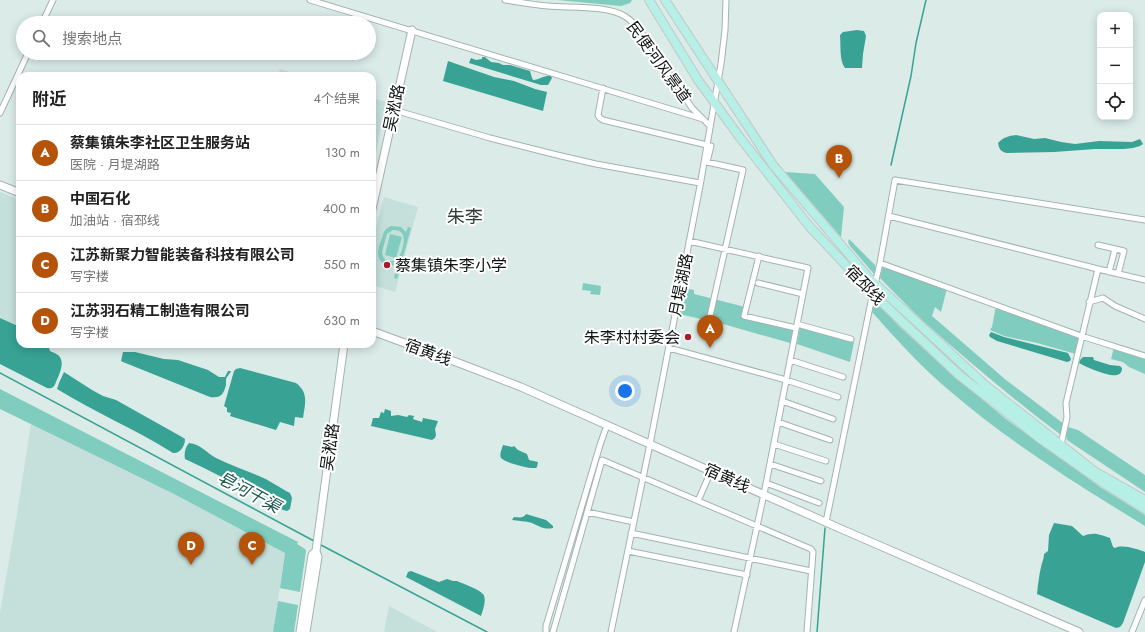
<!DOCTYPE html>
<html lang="zh">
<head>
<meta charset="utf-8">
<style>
	:root { --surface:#fff; --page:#f6f6f6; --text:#222; --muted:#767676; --line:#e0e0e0; --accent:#b45309 }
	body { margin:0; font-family:Jost,"Noto Sans SC",sans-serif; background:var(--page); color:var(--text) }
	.controls { position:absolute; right:12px; top:12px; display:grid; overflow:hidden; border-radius:8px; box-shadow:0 2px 10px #0003 }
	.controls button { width:36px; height:36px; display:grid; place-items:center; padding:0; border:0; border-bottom:1px solid var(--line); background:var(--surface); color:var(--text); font:20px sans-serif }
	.you { position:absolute; left:625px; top:391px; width:14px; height:14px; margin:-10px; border:3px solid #fff; border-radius:50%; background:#1a73e8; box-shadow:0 0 0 6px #1a73e833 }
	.badge { display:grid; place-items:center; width:26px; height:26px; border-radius:50%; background:var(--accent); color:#fff; font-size:13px; font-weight:700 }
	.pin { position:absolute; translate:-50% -33px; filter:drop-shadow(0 1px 2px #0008) }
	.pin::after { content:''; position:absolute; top:21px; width:14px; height:12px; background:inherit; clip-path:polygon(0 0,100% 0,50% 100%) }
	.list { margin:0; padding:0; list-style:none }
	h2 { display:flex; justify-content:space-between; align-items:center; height:52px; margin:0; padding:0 16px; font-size:17px }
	h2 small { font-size:13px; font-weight:400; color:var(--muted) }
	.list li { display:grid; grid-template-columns:26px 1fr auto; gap:12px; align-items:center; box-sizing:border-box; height:56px; padding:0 16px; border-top:1px solid var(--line) }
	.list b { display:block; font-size:15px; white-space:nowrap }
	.list p { margin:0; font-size:13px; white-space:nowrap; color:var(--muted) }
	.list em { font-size:13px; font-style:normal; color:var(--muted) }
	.icon { flex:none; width:22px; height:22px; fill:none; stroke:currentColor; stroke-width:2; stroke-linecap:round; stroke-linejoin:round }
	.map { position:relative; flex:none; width:1145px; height:632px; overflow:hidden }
	.search { position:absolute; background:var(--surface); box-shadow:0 2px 10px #0003; left:16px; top:16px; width:360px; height:44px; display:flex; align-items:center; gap:10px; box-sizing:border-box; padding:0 14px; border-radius:22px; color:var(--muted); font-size:15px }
	.panel { position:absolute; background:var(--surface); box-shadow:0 2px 10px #0003; left:16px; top:72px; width:360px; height:276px; border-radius:12px }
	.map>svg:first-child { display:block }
</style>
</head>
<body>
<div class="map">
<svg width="1145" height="632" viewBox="0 0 1145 632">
	<rect width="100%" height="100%" fill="#daebe8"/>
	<!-- built -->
	<path fill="#c5dfda" d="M280 69 302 76H278Z
		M372 98 386 102 374 163 372 162Z
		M0 192 20 200V328L0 318Z
		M384 197 418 207 395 292 372 285V244Z
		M31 424 176 495 285 553 273 632H0V613L17 514Z
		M389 606 437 632H384Z"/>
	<!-- green -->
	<path fill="#80ccbf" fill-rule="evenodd" d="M557 0H632L630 3 621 6Z
		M785 172 815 174 844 207 841 237Z
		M391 226 401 227 406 232 408 227 411 228 397 279 394 278 397 264C393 266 389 266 385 264 372 258 381 242 384 232L386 229ZM393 230C410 229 403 250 398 259 391 263 383 262 382 252L387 234Z
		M390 234 402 237 396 258 385 255Z
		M849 239 875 265 876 268 874 274 850 246 848 242Z
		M883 266 947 288 941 312 935 307 932 316 1006 380 1064 424 1061 435C1013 399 968 361 923 321 908 307 894 292 880 278Z
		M583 283 601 286 600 295 590 294 591 291 582 290Z
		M684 288 694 290V294L745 307 743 317 793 329 791 342 790 343 723 324 679 314Z
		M874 300 899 326 949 372 1006 419 1100 487 1145 515V526C1078 485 1011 443 951 392 922 368 897 340 872 312Z
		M996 306 1080 336 1076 354 1037 343 1004 336 990 330 992 327Z
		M800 327 854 342 850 362 797 344Z
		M1114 347 1145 357V374L1129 367 1123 362 1111 359Z
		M0 389 298 542 297 544 305 549 306 551 300 592 280 588 285 553 176 495 0 409Z
		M1068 427 1078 430 1145 475V492L1067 440 1066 436Z
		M278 601 298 605 294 632H273Z"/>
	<!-- water -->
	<path fill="#38a294" d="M857 30 864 31 866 36 863 54 862 68H845C839 60 841 45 840 35L843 32Z
		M482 57H485L491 62 499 63 503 65H510L530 71 532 78 533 80C540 80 544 75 551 76L552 78 548 85H541L469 63 471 58 476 60 482 59Z
		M448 61 494 77 514 81 535 89 547 92 543 111 443 81Z
		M1016 135 1034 139 1045 138 1061 142 1075 144 1099 141 1132 142 1140 139 1143 144 1140 146 1133 148 1124 149H1095L1054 152 1007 153C1001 152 999 149 998 143 1004 137 1008 136 1016 135Z
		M0 318 20 327V344H49C49 354 51 350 58 355 66 361 59 375 56 382 54 387 53 389 47 388L0 364Z
		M991 332 1004 337 1068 353 1071 359 1070 361 1067 362 997 341 990 337 989 335Z
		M123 352H135L164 359 178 360 208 370 219 377H225L228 371H231C230 374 227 376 226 379 226 381 226 383 226 385 223 396 220 398 210 397L123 362 121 361Z
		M1083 357H1093L1094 360 1110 365 1120 366 1122 368C1122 371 1121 374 1117 375 1109 377 1086 367 1079 363L1080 360Z
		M240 368 296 383C309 393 305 404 303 418L295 417 294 426 280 422 276 430 230 416 231 413 227 412V408L224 406 234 371 236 369Z
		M64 372 92 390 103 396 116 400 182 437 185 439C185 446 180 454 173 453 135 429 94 412 57 389L59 383Z
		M385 409 391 411V416L398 415 407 417 409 415 414 416 413 419 422 422 423 418 438 421 435 429 436 435 435 438 432 440 371 426 373 418H379L381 412 384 413Z
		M189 443C200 444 207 453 216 458 230 465 245 470 259 476 269 480 277 486 286 491L290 493 292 498 290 509 287 511C276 509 260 497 249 491 228 480 207 469 185 459 184 453 185 448 189 443Z
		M503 445 512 447 514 446 518 450 527 454 529 460 538 462 537 467C536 468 536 468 535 468 529 469 504 462 501 458 499 454 502 449 503 445Z
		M526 514 546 520 553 526V528C544 530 539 526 532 523 526 521 518 521 512 520L514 517C518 517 523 519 526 514Z
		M1054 523 1072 526 1083 536C1094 532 1098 534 1110 538L1113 547 1115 548C1123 544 1137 549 1145 552V562L1123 623 1120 627 1116 628 1037 594C1038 584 1039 576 1041 567 1042 562 1044 559 1044 554L1048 551 1049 535Z
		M411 571 439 582 447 579 453 581H457C463 584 479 589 483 594 487 599 483 610 481 616L406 577 408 572Z"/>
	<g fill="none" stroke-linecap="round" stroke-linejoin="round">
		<!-- stream -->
		<path stroke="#38a294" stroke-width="1.5" d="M891 165 911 76 916 43 926 0
			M0 373 314 541
			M319 544 487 632
			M817 632 825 528"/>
		<!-- street casing -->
		<g stroke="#a3b3b0" stroke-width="7">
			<path id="street" d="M310 0 703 119
				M505 0C519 2 533 5 548 6 569 8 608 5 626 17 632 21 637 27 641 32L692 108 710 126
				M42 23 53 0
				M603 88 598 115 600 118 603 120 711 146 707 162 743 170 710 316
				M394 110 490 138 557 155 596 164 700 183
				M0 113 28 53
				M889 216 1098 269 1145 280
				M689 241 808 268 764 494 734 632
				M1098 245 1124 251 1118 274
				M759 256 744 316 796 328
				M880 263 1081 336 1145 356
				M1109 272 1115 249
				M758 283 803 294
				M875 284 880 263 895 180 1145 220
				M1089 302 1103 298 1115 306 1145 319
				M797 324 851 339
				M669 348 786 380 838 397
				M790 360 843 377
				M782 401 833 419
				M778 422 830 440
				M774 444 826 461
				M1061 445 1067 417 1066 403 1098 269
				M770 464 821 481
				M766 483 819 503
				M698 501 711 471
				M587 512 634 522
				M826 522 873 292
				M631 533 811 571
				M628 551 747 575
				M546 632V626L600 445 607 425
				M553 632 602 460 811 549 813 552 807 632
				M611 632 650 444 700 186 721 64 725 30 726 0
				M1132 632 1145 600"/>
		</g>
		<!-- secondary casing -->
		<g stroke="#a3b3b0" stroke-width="9">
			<path id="secondary" d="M0 185 20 193
				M372 209 412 30
				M372 331 464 365 521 387 839 528 1079 632
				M300 632 312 555 316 551
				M306 632 318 557 316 551 344 344"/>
		</g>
		<!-- primary casing -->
		<g stroke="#c5c7c7" stroke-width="10">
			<path id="primary" d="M649 0 698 80 741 139 809 226 872 293 959 375 1042 440 1102 482 1145 509
				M665 0 773 165 869 278 985 385 1094 471 1145 500"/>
		</g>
		<!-- street -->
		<use href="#street" stroke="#fff" stroke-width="5"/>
		<!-- secondary -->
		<use href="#secondary" stroke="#fff" stroke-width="7"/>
		<!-- primary -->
		<use href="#primary" stroke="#b6efe6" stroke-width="8"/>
	</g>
	<!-- markers -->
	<g fill="#ae1a29" stroke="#fff" stroke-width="1.5">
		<circle cx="387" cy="265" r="4"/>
		<circle cx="688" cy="337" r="4"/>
	</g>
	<g text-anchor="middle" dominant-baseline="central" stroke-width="4" stroke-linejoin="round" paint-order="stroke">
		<!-- street labels -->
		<g font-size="16" fill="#0f1514" stroke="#fff">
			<text transform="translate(659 62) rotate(54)">民便河风景道</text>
			<text transform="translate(394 108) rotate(-78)">吴淞路</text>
			<text transform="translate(681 285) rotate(-79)">月堤湖路</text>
			<text transform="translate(865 285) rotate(46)">宿邳线</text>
			<text transform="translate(428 352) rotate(20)">宿黄线</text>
			<text transform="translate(330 447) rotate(-82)">吴淞路</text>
			<text transform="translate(727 478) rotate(24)">宿黄线</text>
		</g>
		<!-- poi labels -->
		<g font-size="16" fill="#0f1514" stroke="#fff" text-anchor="start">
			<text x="395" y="265">蔡集镇朱李小学</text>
			<text x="680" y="337" text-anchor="end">朱李村村委会</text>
		</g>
		<!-- water labels -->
		<g font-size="17" font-style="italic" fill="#1e574f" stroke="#fff">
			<text transform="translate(249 492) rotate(28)">皂河干渠</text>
		</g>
		<!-- quarter labels -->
		<g font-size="18" fill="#2f3d3a" stroke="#fff">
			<text x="465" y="217">朱李</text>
		</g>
	</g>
</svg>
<div class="controls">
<button>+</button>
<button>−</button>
<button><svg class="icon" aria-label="locate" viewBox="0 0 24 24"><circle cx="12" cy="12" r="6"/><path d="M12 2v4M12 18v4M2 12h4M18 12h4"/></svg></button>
</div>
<div class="you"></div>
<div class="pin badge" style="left:710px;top:348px">A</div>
<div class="pin badge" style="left:839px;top:178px">B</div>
<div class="pin badge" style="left:252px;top:565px">C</div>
<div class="pin badge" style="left:191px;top:565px">D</div>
<div class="search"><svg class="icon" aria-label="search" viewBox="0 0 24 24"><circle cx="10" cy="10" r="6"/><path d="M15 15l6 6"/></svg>搜索地点</div>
<section class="panel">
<h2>附近<small>4个结果</small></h2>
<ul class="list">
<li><span class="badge">A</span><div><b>蔡集镇朱李社区卫生服务站</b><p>医院 · 月堤湖路</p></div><em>130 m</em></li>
<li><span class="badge">B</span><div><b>中国石化</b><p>加油站 · 宿邳线</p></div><em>400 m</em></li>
<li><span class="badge">C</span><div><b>江苏新聚力智能装备科技有限公司</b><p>写字楼</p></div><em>550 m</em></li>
<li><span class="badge">D</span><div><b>江苏羽石精工制造有限公司</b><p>写字楼</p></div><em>630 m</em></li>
</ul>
</section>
</div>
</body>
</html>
